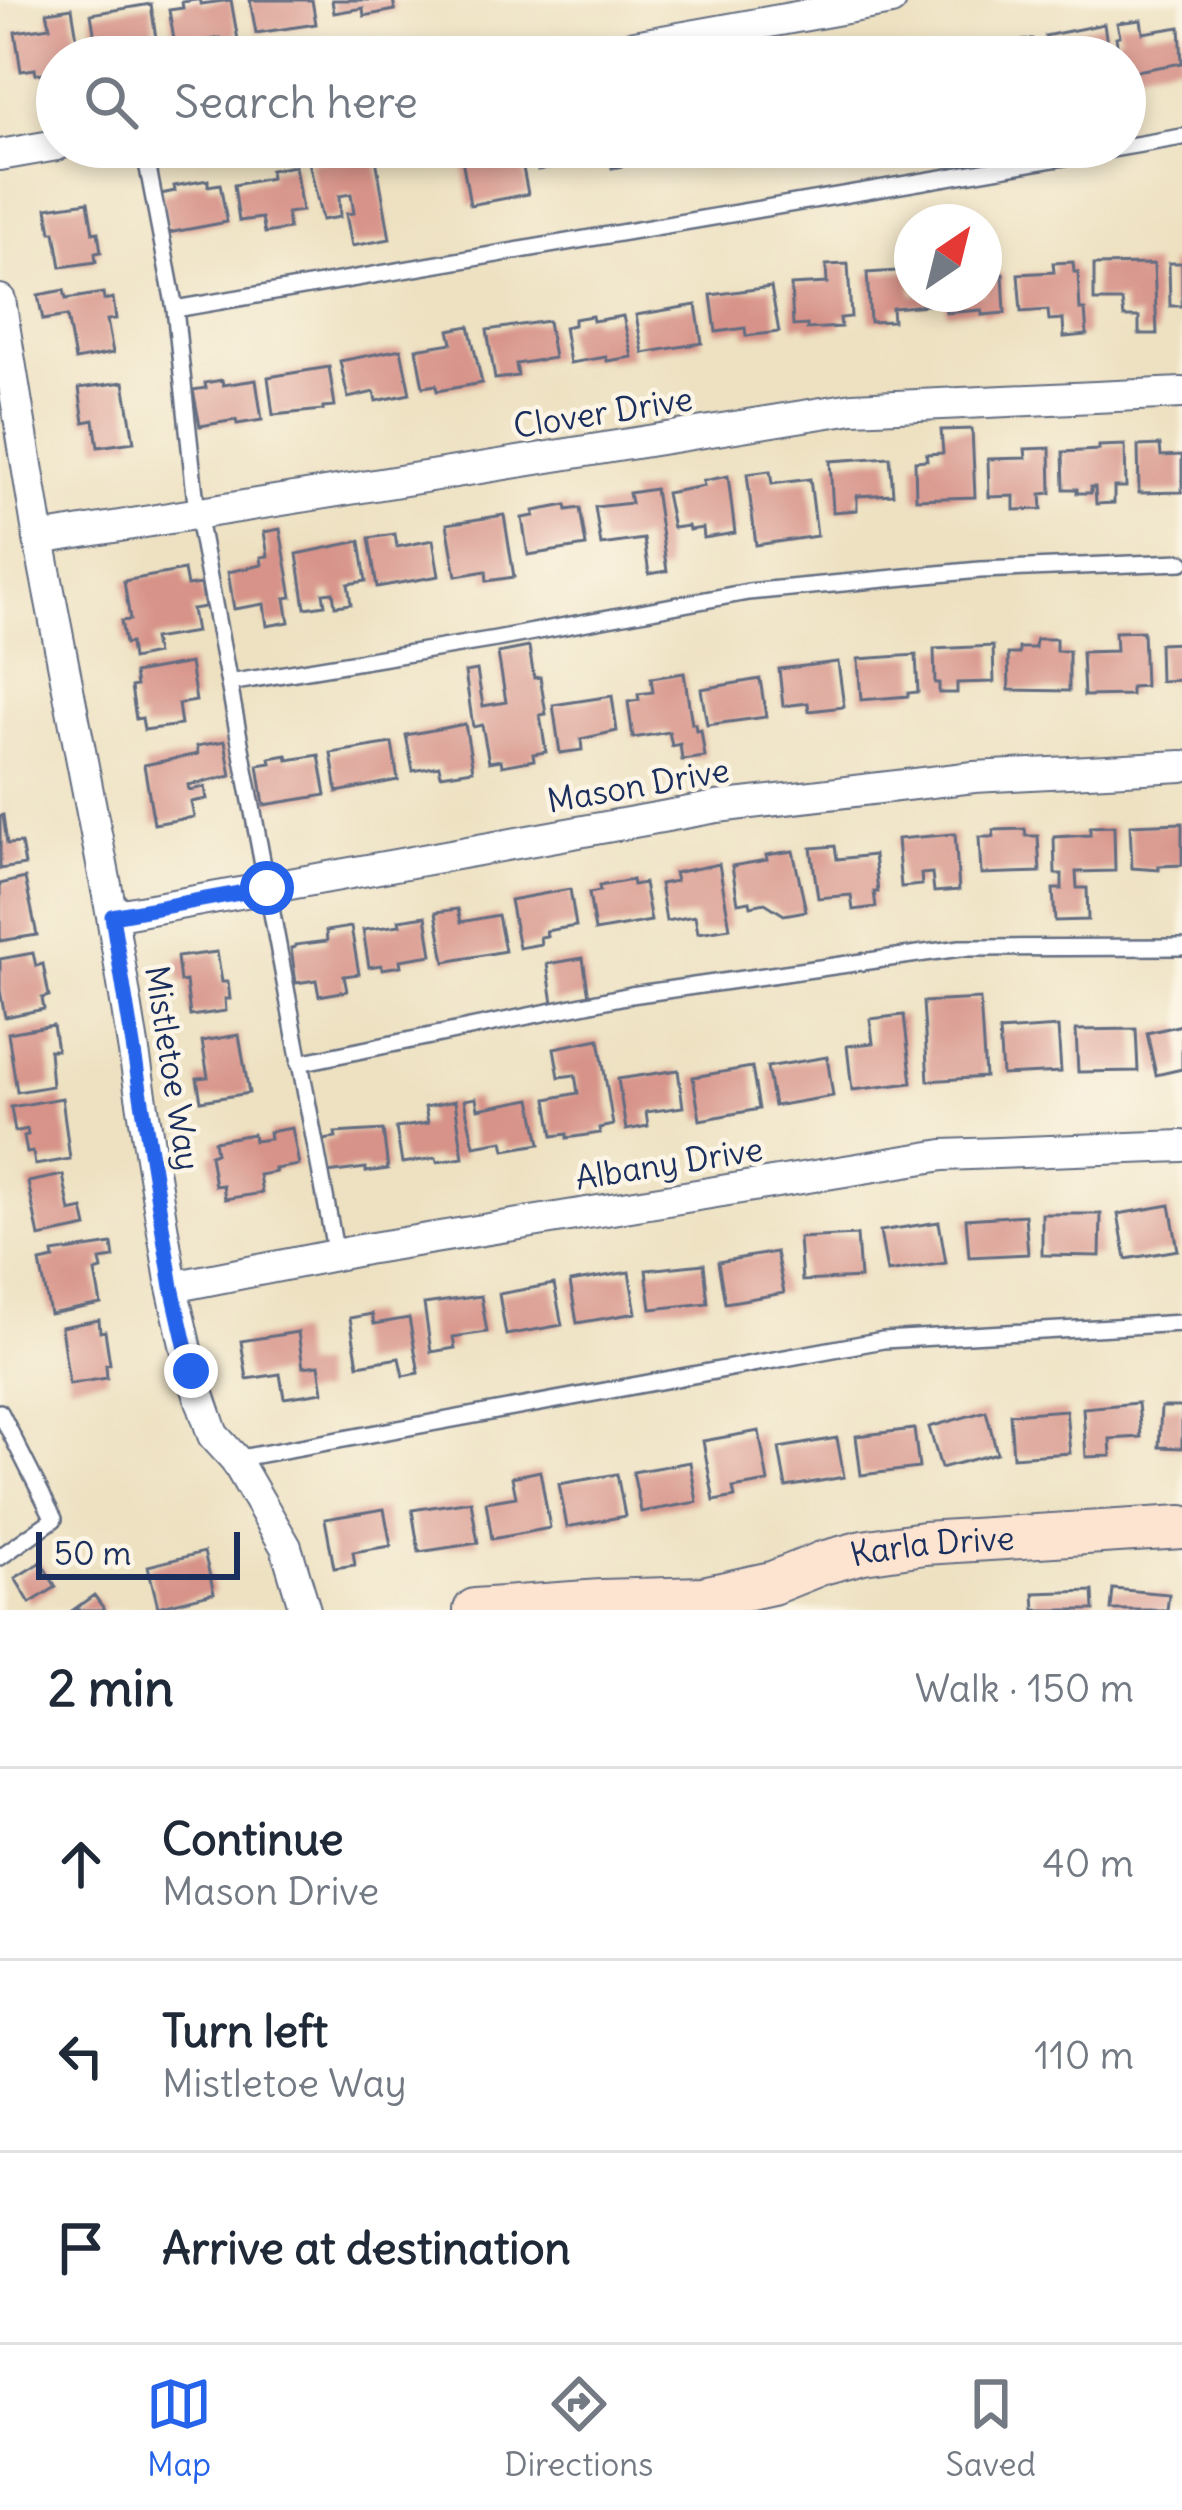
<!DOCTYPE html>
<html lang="en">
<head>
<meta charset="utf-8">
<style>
	:root { --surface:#fff; --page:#f6f6f7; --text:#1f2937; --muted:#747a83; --line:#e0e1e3; --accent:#2563eb }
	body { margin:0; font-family:Delius,sans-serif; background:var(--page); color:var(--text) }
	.compass { position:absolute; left:894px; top:204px; width:108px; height:108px; border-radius:50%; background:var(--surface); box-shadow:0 6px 18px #0003; rotate:35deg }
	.scale { position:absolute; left:36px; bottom:30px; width:204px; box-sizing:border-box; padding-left:12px; border:6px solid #1b2f5e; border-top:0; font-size:33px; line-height:42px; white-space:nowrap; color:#1b2f5e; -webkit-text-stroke:9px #fcf5e5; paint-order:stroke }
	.stop { position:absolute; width:36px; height:36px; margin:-27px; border:9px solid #2563eb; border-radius:50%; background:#fff }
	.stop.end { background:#2563eb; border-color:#fff; box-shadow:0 3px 12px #0008 }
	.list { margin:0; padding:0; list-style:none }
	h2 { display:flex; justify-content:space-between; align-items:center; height:156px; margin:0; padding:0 48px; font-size:51px }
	h2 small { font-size:39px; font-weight:400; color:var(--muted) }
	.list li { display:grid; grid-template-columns:78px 1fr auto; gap:36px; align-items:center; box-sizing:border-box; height:192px; padding:0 48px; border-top:3px solid var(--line) }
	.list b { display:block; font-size:45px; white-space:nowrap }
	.list p { margin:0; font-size:39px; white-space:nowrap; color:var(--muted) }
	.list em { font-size:39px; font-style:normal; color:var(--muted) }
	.icon { flex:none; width:66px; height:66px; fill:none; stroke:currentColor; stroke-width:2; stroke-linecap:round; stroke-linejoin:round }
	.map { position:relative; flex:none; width:1182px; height:1610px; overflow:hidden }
	.search { position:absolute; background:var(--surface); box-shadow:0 6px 18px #0003; left:36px; right:36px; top:36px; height:132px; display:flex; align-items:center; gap:30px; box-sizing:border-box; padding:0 42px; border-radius:66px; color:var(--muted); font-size:45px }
	.sheet { height:732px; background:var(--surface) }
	nav { display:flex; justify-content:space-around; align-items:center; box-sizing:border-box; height:168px; border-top:3px solid var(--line); background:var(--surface); font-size:33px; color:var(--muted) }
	nav a { display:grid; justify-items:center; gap:6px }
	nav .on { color:var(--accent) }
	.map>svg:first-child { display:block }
</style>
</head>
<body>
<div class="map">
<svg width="1182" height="1610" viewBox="0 0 1182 1610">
	<rect width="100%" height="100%" fill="#fcf5e5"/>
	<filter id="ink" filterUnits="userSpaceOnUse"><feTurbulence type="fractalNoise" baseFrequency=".00833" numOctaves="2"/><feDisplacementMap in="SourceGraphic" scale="24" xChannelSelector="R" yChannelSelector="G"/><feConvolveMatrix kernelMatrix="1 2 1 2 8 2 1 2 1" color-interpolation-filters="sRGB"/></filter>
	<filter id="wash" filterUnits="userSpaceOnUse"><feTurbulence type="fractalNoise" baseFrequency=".004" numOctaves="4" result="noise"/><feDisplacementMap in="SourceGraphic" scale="48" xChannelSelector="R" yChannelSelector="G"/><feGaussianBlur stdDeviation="2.7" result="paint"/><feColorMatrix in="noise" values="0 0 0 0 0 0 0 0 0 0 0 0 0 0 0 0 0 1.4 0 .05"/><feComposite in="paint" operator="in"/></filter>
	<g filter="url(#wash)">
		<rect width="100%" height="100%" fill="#ede1c1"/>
		<g id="blocks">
			<!-- building -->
			<path fill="#d79389" d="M196 0H200L201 4 231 0 238 40 220 43V38L175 46 169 10 183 8 182 2Z
				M250 0H312L316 24 256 33Z
				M332 0H393L395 10 364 16 363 8 334 13Z
				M151 4 156 39 120 45 122 57H98L91 14Z
				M72 8 80 57H57V71L36 74 35 69 21 71 15 32 50 27 47 12Z
				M1141 20 1143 33 1180 27 1182 63 1125 73V57H1119L1116 37 1120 36 1117 23Z
				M1104 24 1109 57H1049L1045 36Z
				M1032 39 1035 57H996L995 55 1009 52 1007 43Z
				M460 147H519L528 194 470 205Z
				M534 147H594L596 159 538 170Z
				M608 147H663L666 160 650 163 649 153 622 157 623 166 612 168Z
				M375 153 390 239 352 246 346 214 354 213 351 194 339 196 340 217 322 220 309 162Z
				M295 166 302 211 287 213 289 229 265 233 262 218 239 221 234 185 271 178 270 170Z
				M208 180V186L220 184 227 222 168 233 161 194 175 191 174 186Z
				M88 202 93 233 98 232 101 252 95 253 96 262 61 267 55 232H51L47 208Z
				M1073 262 1074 272H1078L1080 310H1085L1087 335 1064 337 1063 319 1049 320 1048 310 1021 312 1018 274 1054 272 1053 263Z
				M1169 263H1182V306H1170Z
				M848 264 851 317 840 318 841 327 807 329V325L793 326 791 285 827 283 826 265Z
				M1154 264 1157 334H1139V317H1124L1122 301H1094V265Z
				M912 270V294H928L929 305 892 308 893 321 870 322 867 273Z
				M1003 274 1005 313 982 315V310L946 313 945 294H984V275Z
				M771 287 779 332 746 336 745 328 716 332 711 295Z
				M64 290 66 299 103 293 104 300 113 298 116 319 107 320 113 353 75 360 67 316 43 320 38 295Z
				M696 305 702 343 643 353 636 315Z
				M592 316 593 321 623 316 632 357 607 361 606 357 570 363 564 327 574 325V319Z
				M548 321 554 358 516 364 518 376 495 379 487 330Z
				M469 326 482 383 437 391 436 385 423 387 416 349 452 343 449 330Z
				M401 349 410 394 376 401 374 392 348 398 340 361Z
				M329 367 335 406 323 407V410L273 415 268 377Z
				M222 380 223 385 256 380 262 420 237 424 236 420 200 426 193 390 206 388 205 383Z
				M124 382 134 442 98 447 94 420 84 422 79 388Z
				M972 429 975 497 916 499 915 461 927 460 926 454 943 453 941 430Z
				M1125 445 1126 487H1114V503L1096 504 1095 487H1091V493H1077V489H1064L1063 452 1099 450V446Z
				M1160 445 1161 456 1182 455V492L1139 493 1138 446Z
				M1050 448 1051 493 1041 494 1042 509 1014 510V496L989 497 988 459 1026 458 1025 449Z
				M890 457 893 494 857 496V510L833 512 830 461Z
				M770 471 772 484 810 479 817 536 756 545 747 474Z
				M728 476 735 533 704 538 703 528 689 530 688 526 673 528 666 493 704 486 703 481Z
				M655 489 667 571 649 574 644 539 601 545 595 507 631 503 629 493Z
				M566 505 567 510 580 508 586 546 528 555 522 518 534 516V511Z
				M504 515 514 577 487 581 486 571 456 576 447 524Z
				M280 529 292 597 285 598 289 622 267 626 264 604 234 609 228 572 262 565 261 557 268 556 264 532Z
				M395 534 397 547 433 540 439 576 377 587 369 538Z
				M360 541 366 581 348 584 351 604 335 606 333 592 323 593 325 605 305 608 297 554Z
				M184 570 187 586 201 584 205 607 192 609 196 632 153 639 156 654 132 659 130 643 125 644 121 621 130 620 124 581Z
				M1143 631 1145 686 1131 687V695L1084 696 1082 652 1116 651 1115 632Z
				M1036 639H1056V651H1069V691L1009 690 1008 654H1019V648H1035Z
				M1182 643V680L1160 681 1159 644Z
				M993 646 994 682 957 683V693H939V683H935L934 649Z
				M529 647 534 678 540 677 546 714 540 715 546 752 533 754 534 760 502 766 501 760 489 762 482 725 473 727 465 672 477 670 483 706 506 702 498 653Z
				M916 655 918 692 908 693V696L861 700 858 659Z
				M838 662 844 707 809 711 808 703 783 706 779 669Z
				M190 663 196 701 178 704 181 725 144 730 142 718 136 719 131 687 136 686 134 673Z
				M684 673 692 724H695L696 731 701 730 705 757 682 760 680 744 672 746 669 732 633 738 628 702 639 700 638 694 653 692 651 678Z
				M760 679 766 717 707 725 701 689Z
				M612 696 617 731 581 739 582 750 560 753 553 705Z
				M465 724 473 770 441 775 439 766 413 771 406 735Z
				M225 741 231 776 188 785 189 790 205 787 207 799 191 802 194 817 154 824 144 765 198 754 197 746Z
				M392 743 398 780 337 792 331 753Z
				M287 755 288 760 319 755 326 795 264 805 258 765 271 763 270 758Z
				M3 815 7 844 21 843 25 865 0 869V816Z
				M1182 823V865L1159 866V870L1132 868 1130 825Z
				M1114 826 1115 871 1076 872 1077 888H1087L1088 920 1055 921 1053 889H1062V874H1055L1054 837 1090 835V827Z
				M1025 829 1026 836H1038L1040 872 981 874 979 837H994L993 830Z
				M955 834 959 890 934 892 932 873 921 874 922 885 901 887 897 839Z
				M835 846 837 859 874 855 878 892H874L876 907 853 910 851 895 818 898 811 848Z
				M793 851 806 911 784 915 765 903 751 906 750 901 738 903 732 866 767 860 766 855Z
				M719 864 730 928 698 933 695 916 666 921 660 884 676 881 674 873Z
				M25 878 37 935 0 941V884Z
				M632 880 633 885 644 883 651 921 595 931 589 893 600 891 599 886Z
				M570 889 576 926 546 931 547 936 540 937 541 944 519 948 510 900Z
				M458 909 461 922 498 915 505 951 445 962 436 912Z
				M426 916 432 955 400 960 401 966 382 969 381 965 369 967 363 930 400 925 399 920Z
				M351 927 359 974 344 976 347 991 319 996 316 980 296 983 291 948 295 947V945L327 941 326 931Z
				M217 952 222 982H228L230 999H225L226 1011 190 1016 186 981 180 982 177 957Z
				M33 953 36 966 43 964 49 996 42 998 44 1009 5 1017 0 990V959Z
				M583 958 589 997 553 1003 547 964Z
				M980 999 985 1077 928 1081 923 1002Z
				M904 1015 912 1083 852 1090 847 1046 873 1043 870 1019Z
				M53 1025 57 1050H49L52 1086 17 1092 8 1033Z
				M1182 1025V1069L1156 1075 1147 1033Z
				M1058 1027 1061 1072 1002 1075 999 1031Z
				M1136 1029 1138 1071 1078 1072 1076 1030Z
				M239 1035 249 1093 201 1101 197 1078 208 1077 202 1041Z
				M599 1039 613 1125 599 1128 600 1133 567 1138V1134L553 1136 547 1099 578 1093 575 1075 559 1077 554 1048Z
				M827 1057 833 1096 774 1106 767 1067Z
				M752 1067 759 1109 700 1120 693 1077Z
				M678 1070 683 1107 646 1112 648 1126 626 1130 618 1079Z
				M62 1098 70 1159 35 1165 33 1152 27 1153 24 1136 28 1135 27 1129 15 1132 11 1107Z
				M476 1098 478 1109 531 1099 540 1144 505 1150 503 1141 474 1146 464 1100Z
				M455 1101 463 1158 437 1162 436 1158 402 1163 396 1128 428 1123 425 1107Z
				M292 1128 299 1165 275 1169 276 1172 259 1175 262 1193 225 1199 223 1185 215 1186 210 1155 216 1153 214 1141 253 1134 254 1141 270 1139 269 1132Z
				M383 1130 388 1169 366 1172V1168L327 1173 323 1140 336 1138 335 1133Z
				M63 1175 70 1212 83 1209 87 1227 39 1237 28 1182Z
				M1170 1205 1178 1250 1126 1259 1118 1214Z
				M1042 1214H1101L1100 1256 1042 1255Z
				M1025 1215 1028 1254 969 1257 966 1219Z
				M939 1222 946 1263 887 1272 880 1231Z
				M857 1235 860 1278 802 1281 799 1238Z
				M112 1244 114 1258 100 1260 102 1270 95 1272 101 1304 50 1314 40 1262 54 1259 53 1253Z
				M776 1252 784 1293 725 1303 718 1262Z
				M704 1264 708 1303 651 1309 646 1270Z
				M629 1272 636 1313 577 1323 570 1282Z
				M554 1284 562 1325 506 1335 499 1294Z
				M481 1296 487 1332 453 1337 455 1348 431 1352 424 1304Z
				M372 1314 374 1324 409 1318 419 1373 403 1376 399 1358 358 1365 350 1318Z
				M99 1320 100 1332 105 1331 110 1364 106 1365 107 1378 69 1384 61 1327Z
				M298 1332 303 1367 319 1365 323 1392 284 1398 280 1374 247 1379 241 1341Z
				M1138 1403 1141 1437 1110 1439 1111 1456 1086 1457 1083 1408Z
				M1161 1407H1182V1448L1159 1447Z
				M1066 1410 1070 1453 1013 1457 1010 1414Z
				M986 1411 997 1453 941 1468 929 1427Z
				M914 1429 919 1468 861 1475 856 1436Z
				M759 1431 768 1482 733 1488 735 1497 714 1501 703 1441Z
				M837 1438 844 1477 786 1487 779 1448Z
				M690 1462 697 1502 641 1512 633 1472Z
				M540 1471 550 1528 492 1539 486 1502 516 1497 512 1477Z
				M617 1474 625 1516 567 1527 559 1484Z
				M471 1501 478 1543 419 1552 412 1510Z
				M384 1509 391 1546 353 1552 355 1565 334 1568 325 1519Z
				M204 1552 214 1593 158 1607 148 1566Z
				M41 1562 56 1587 30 1603 15 1578Z
				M1113 1589 1169 1594 1167 1610H1111Z
				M1093 1591 1094 1610H1035L1034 1593Z
				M94 1595 105 1610H73Z"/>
		</g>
	</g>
	<g filter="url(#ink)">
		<use href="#blocks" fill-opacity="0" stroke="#646d81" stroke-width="3"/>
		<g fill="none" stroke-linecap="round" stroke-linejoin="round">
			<!-- lane casing -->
			<g stroke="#646d81" stroke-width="20">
				<path id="lane" d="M144 147 175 309 1182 137
					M175 309 197 513 336 1255
					M229 683 496 639 748 592 980 570 1182 562
					M299 1063 631 995 960 948 1182 947
					M0 1412 54 1519 0 1557
					M235 1459 883 1340 1182 1323"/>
			</g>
			<!-- street casing -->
			<g stroke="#646d81" stroke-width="34">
				<path id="street" d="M573 57 891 0
					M0 155 57 145
					M0 300 39 539 112 916 172 1287 191 1371 213 1435 235 1459 286 1547 305 1610
					M39 539 853 408 1182 393
					M112 916 717 807 974 777 1182 766
					M172 1287 366 1249 943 1155 1182 1146"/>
			</g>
			<!-- secondary casing -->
			<g stroke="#646d81" stroke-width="46">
				<g id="secondary">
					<path id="s1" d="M475 1610 601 1601 703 1598 772 1583 822 1563 863 1552 924 1543 1182 1527"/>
				</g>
			</g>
			<!-- lane -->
			<use href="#lane" stroke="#fff" stroke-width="15"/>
			<!-- street -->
			<use href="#street" stroke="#fff" stroke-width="30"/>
			<!-- secondary -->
			<use href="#secondary" stroke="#fde4d1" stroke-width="42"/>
		</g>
	</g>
	<g fill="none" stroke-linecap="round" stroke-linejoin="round" filter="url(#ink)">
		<!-- route -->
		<path stroke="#2563eb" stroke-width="15" d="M191 1371 172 1287 112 916 267 888"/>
	</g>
	<g text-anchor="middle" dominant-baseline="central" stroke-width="9" stroke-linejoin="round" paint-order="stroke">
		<!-- street labels -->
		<g font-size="33" fill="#1b2f5e" stroke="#fcf5e5">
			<text transform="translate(603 412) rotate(-9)">Clover Drive</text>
			<text transform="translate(638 785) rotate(-10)">Mason Drive</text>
			<text transform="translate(173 1068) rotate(81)">Mistletoe Way</text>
			<text transform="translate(669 1163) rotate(-9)">Albany Drive</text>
			<text stroke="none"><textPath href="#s1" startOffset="465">Karla Drive</textPath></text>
		</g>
	</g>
</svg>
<svg class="compass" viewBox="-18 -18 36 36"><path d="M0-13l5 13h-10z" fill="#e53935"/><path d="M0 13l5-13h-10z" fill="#747a83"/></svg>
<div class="scale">50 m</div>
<div class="stop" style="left:267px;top:888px"></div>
<div class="stop end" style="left:191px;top:1371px"></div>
<div class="search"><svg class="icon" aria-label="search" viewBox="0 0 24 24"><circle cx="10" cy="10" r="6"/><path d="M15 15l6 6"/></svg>Search here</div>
</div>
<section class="sheet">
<h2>2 min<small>Walk · 150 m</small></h2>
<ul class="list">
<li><svg class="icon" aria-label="ahead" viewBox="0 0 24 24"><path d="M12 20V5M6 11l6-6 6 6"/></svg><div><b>Continue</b><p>Mason Drive</p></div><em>40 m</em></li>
<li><svg class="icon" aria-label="left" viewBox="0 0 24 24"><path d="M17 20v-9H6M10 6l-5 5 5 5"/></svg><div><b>Turn left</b><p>Mistletoe Way</p></div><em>110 m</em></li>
<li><svg class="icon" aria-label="arrive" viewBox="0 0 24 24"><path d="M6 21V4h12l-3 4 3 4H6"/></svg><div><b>Arrive at destination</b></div></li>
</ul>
</section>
<nav>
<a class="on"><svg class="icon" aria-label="map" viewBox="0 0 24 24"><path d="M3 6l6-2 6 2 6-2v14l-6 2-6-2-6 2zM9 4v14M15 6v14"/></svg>Map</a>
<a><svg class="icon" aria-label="directions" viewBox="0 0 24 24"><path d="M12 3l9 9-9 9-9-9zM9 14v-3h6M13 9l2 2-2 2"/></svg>Directions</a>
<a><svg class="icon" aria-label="saved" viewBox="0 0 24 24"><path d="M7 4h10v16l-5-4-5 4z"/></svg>Saved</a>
</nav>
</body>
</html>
